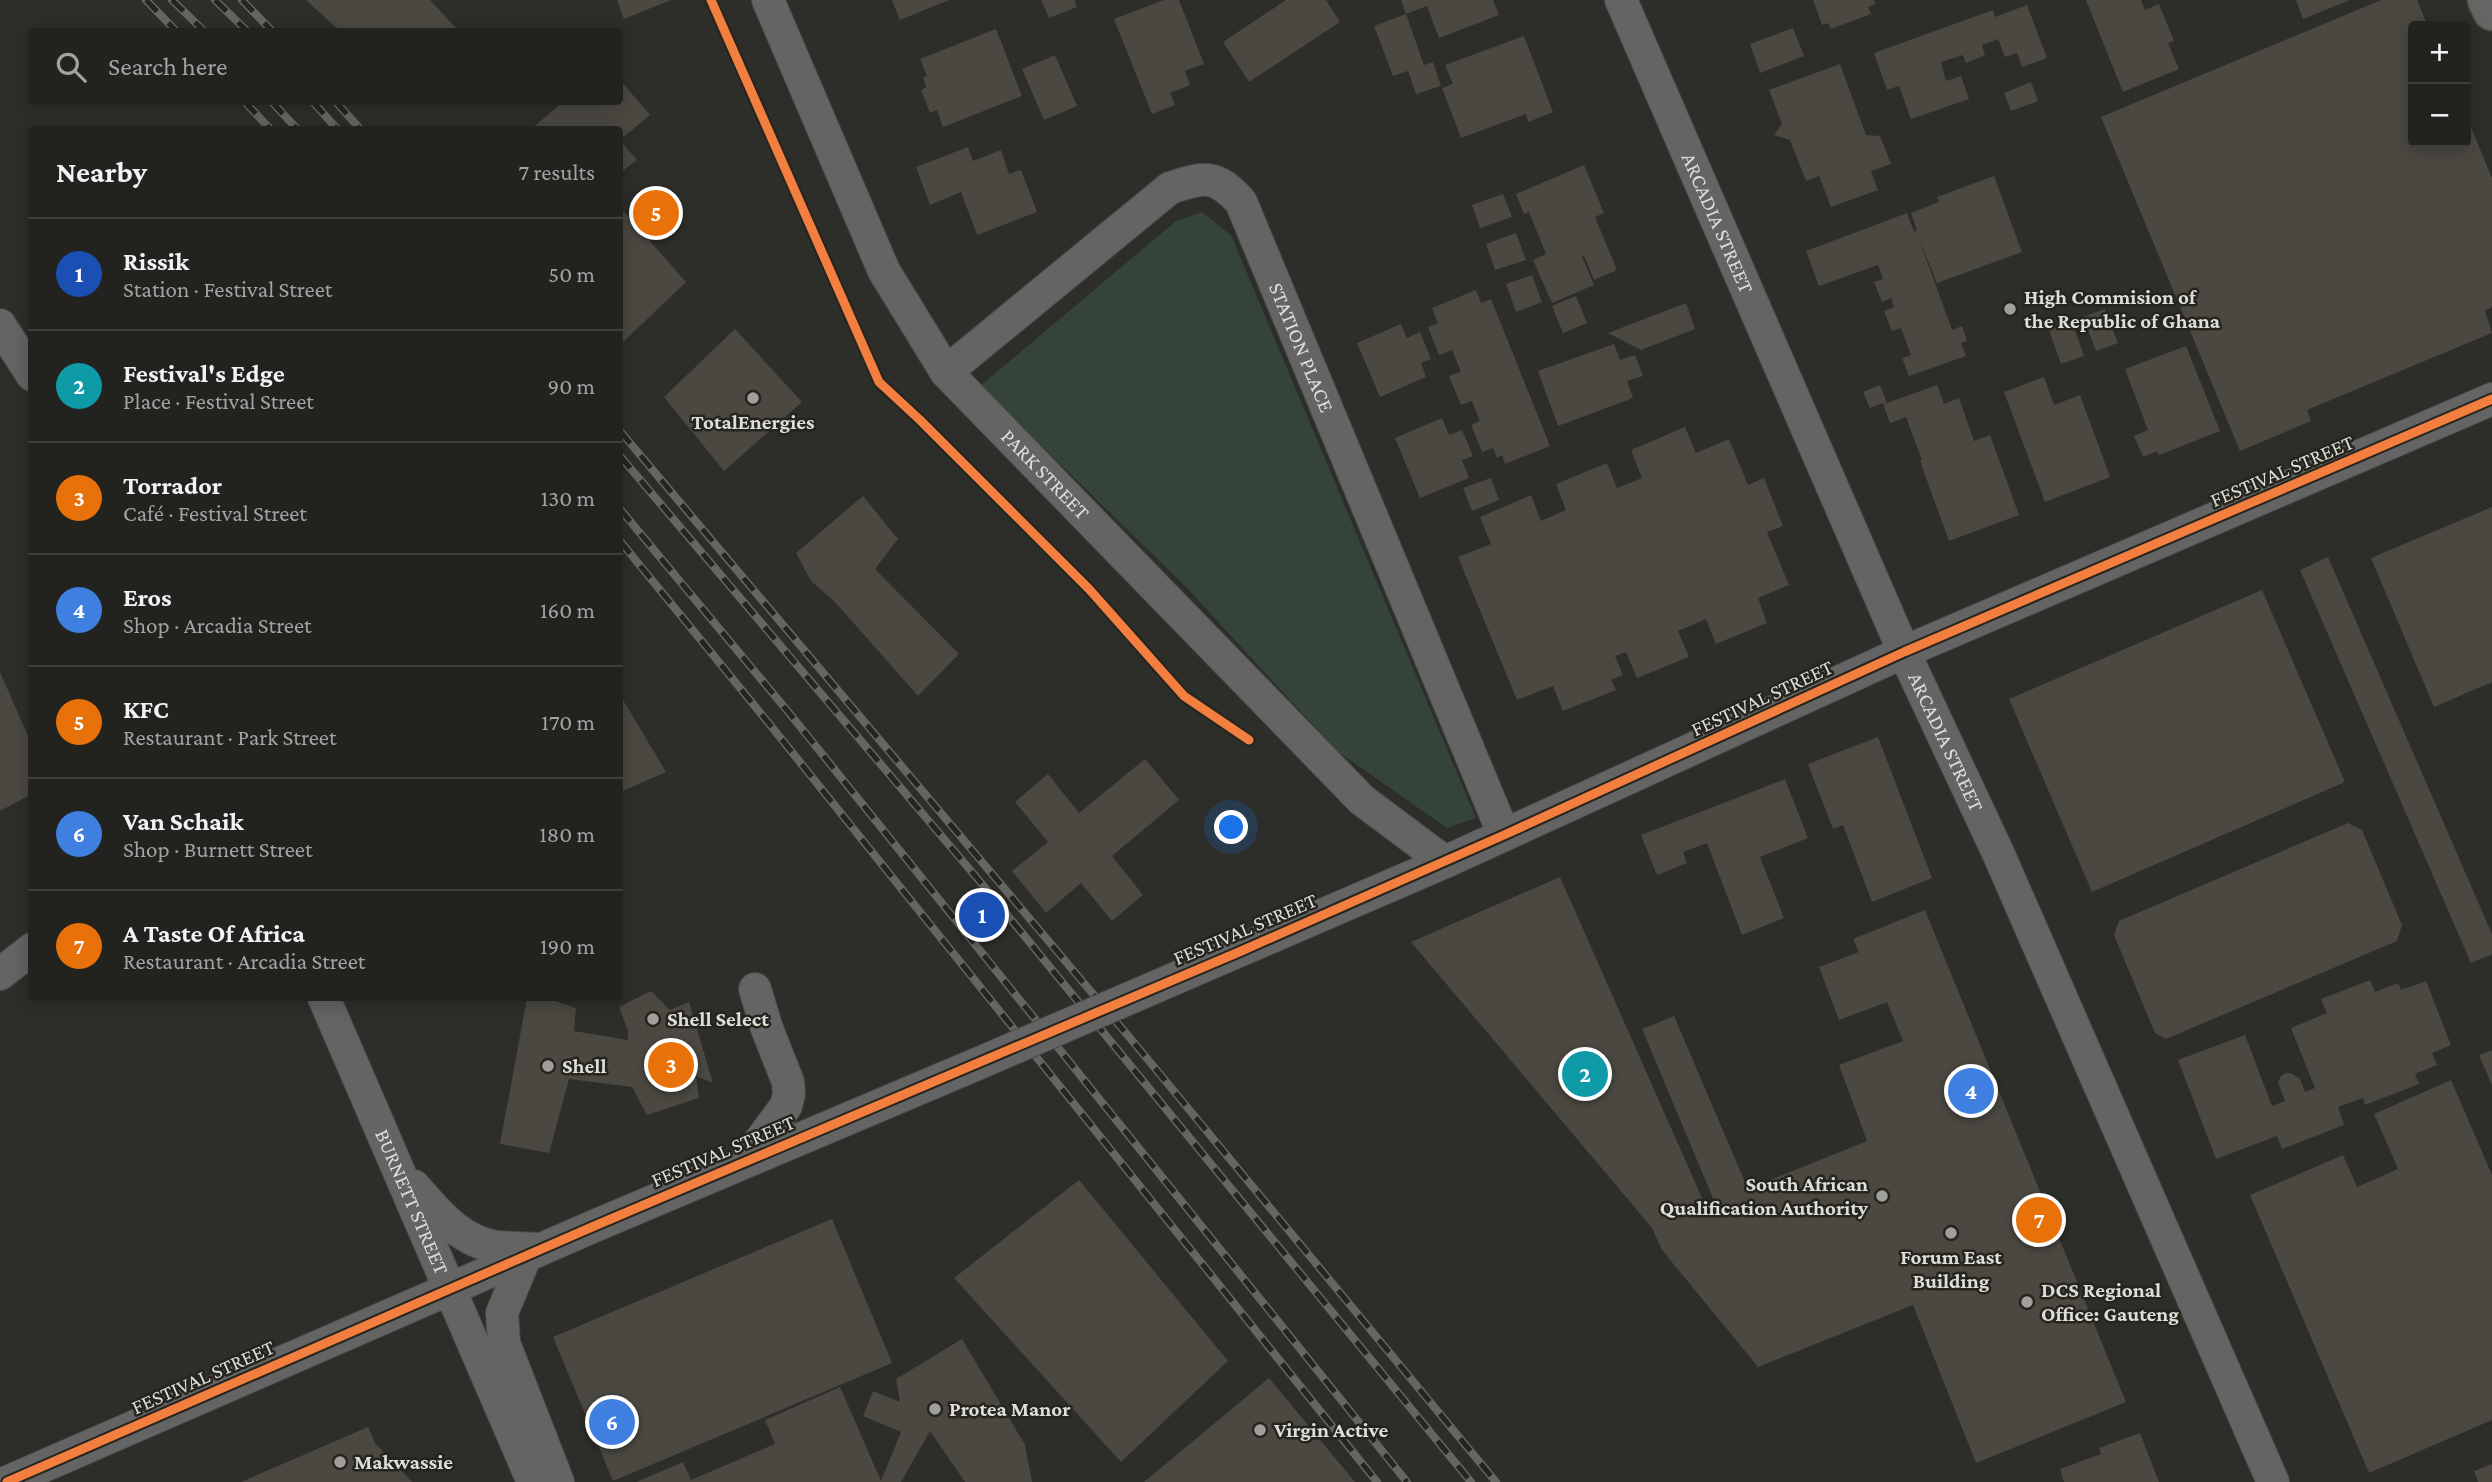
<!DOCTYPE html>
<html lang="en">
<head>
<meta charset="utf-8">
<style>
	:root { --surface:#22221f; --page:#2a2a28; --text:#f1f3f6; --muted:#a2a4a4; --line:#3f3f3d; --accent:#d93025 }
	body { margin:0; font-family:"Crimson Pro",serif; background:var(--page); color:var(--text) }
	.controls { position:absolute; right:21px; top:21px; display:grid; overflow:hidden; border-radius:7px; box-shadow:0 4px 18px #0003 }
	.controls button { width:63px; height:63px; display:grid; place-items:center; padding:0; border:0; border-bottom:2px solid var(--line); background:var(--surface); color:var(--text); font:35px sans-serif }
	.you { position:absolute; left:1232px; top:828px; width:24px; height:24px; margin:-18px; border:5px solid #fff; border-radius:50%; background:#1a73e8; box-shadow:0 0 0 10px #1a73e833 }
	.badge { display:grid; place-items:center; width:46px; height:46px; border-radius:50%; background:var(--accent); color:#fff; font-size:23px; font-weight:700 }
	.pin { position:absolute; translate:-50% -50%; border:4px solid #fff; box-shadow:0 2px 7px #0006 }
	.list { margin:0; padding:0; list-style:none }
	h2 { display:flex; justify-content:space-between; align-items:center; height:91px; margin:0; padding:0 28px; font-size:30px }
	h2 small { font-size:23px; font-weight:400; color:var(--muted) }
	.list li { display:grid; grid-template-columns:46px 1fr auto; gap:21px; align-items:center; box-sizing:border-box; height:112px; padding:0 28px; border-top:2px solid var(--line) }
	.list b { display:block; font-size:26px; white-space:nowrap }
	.list p { margin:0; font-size:23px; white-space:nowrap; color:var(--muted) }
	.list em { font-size:23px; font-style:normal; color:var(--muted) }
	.icon { flex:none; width:38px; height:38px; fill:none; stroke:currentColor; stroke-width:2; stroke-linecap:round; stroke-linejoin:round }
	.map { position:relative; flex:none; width:2492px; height:1482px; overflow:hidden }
	.search { position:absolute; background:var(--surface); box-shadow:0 4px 18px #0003; left:28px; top:28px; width:595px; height:77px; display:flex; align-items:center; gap:18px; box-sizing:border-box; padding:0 24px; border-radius:7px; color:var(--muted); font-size:26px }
	.panel { position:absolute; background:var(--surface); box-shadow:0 4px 18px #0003; left:28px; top:126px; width:595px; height:875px; border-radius:7px }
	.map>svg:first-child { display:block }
</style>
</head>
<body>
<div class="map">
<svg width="2492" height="1482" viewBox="0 0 2492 1482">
	<rect width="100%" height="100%" fill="#2d2d29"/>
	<!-- green -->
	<path fill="#344439" d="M1202 212 1231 235 1476 818 1447 828 1337 751 1186 587 980 386 1176 221Z"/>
	<!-- building -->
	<path fill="#4a4841" d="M306 0H430L460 32H341Z
		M617 0H671L624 19Z
		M892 0H949L900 20Z
		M1041 0H1074L1077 7 1049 18Z
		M1164 0H1179L1204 64 1185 71 1190 85 1170 93 1175 105 1152 114 1114 19Z
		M1286 0H1326L1340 22 1249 82 1223 42Z
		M1401 0H1493L1499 15 1439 38 1427 6 1406 14Z
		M1813 0H1874L1875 4 1868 7 1871 14 1831 29 1828 23 1822 25Z
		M2086 0H2141L2145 10 2159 4 2174 41 2168 43 2179 69 2123 92Z
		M2296 0H2350L2303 19Z
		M2381 0H2417L2428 26H2413V142H2466V115L2492 178V307L2485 311 2492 333 2307 410 2311 421 2240 451 2101 117Z
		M2027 5 2047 58 2022 67 2017 53 2005 57 1998 39 1982 45 1985 55 1966 63 1963 55 1941 62 1946 81 1961 76 1969 99 1911 119 1899 86 1887 90 1874 53 1993 10 1995 17Z
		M1406 14 1424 65 1433 62 1441 86 1416 94 1408 71 1393 76 1374 26Z
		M1793 28 1804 56 1760 73 1750 44Z
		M996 29 1022 96 943 127 937 110 930 113 921 90 926 87 923 77 927 76 920 59Z
		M1524 36 1553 112 1528 122 1526 114 1461 138 1442 88 1453 84 1445 65Z
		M1055 55 1077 106 1044 120 1022 69Z
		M1840 64 1866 135 1880 136 1891 164 1871 171 1878 190 1831 207 1819 176 1806 181 1790 140 1774 135 1782 124 1769 90Z
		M620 80 650 115 620 140 637 160 620 173V130H530L563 102H620Z
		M2031 82 2038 101 2011 111 2004 93Z
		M968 147 973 161 1001 150 1009 174 1021 170 1037 212 977 235 961 192 930 205 916 167Z
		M1584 165 1604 213 1595 217 1617 270 1594 280 1584 256 1582 257 1594 285 1552 303 1533 260 1546 254 1529 212 1524 214 1516 194Z
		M1994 176 2022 252 1937 283 1918 236 1952 330 1962 326 1967 341 1961 343 1966 356 1909 376 1902 358 1911 355 1901 328 1892 331 1884 311 1894 307 1891 298 1882 302 1874 282 1883 279 1878 265 1819 286 1806 251 1907 213 1914 232 1917 230 1911 213 1939 202 1937 197Z
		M1503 194 1512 217 1480 228 1472 205Z
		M620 207 686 282 620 345Z
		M1516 233 1526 260 1495 270 1486 244Z
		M1532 275 1542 302 1516 312 1506 284Z
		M1476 290 1481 303 1491 299 1550 446 1505 464 1502 455 1497 458 1493 448 1482 452 1471 425 1480 421 1472 401 1461 405 1449 376 1461 372 1452 350 1439 355 1428 327 1438 323 1432 308Z
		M1576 296 1587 323 1563 333 1552 306Z
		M1686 303 1695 329 1641 350 1608 333Z
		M2105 309 2118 343 2096 351 2083 317Z
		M2072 322 2084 356 2061 364 2049 330Z
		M1401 324 1407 338 1420 332 1431 359 1421 363 1426 377 1380 397 1357 343Z
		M735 329 802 402 724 471 664 397Z
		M1614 344 1620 360 1635 355 1643 376 1627 381 1633 398 1558 426 1538 371Z
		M2186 346 2220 431 2159 455 2157 451 2143 457 2134 436 2148 430 2125 369Z
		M2044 377 2054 405 2080 395 2110 477 2045 502 2004 392Z
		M1880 385 1887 403 1937 385 1944 404 1959 398 1974 441 1990 435 2019 515 1949 541 1920 461 1922 460 1906 417 1890 423 1883 403 1870 408 1863 392Z
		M1442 418 1449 435 1462 430 1473 456 1462 460 1469 478 1420 498 1395 438Z
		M1685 427 1696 453 1729 439 1748 485 1764 478 1783 526 1767 532 1789 585 1758 598 1767 623 1716 644 1706 619 1678 631 1689 657 1637 678 1626 652 1615 656 1623 675 1611 680 1616 690 1563 711 1553 686 1517 700 1458 557 1491 544 1480 517 1531 495 1541 521 1566 510 1556 484 1607 463 1617 488 1642 478 1631 450Z
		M1491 478 1499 500 1472 511 1463 488Z
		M863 496 898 539 875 569 959 654 918 696 835 602 811 581 796 553Z
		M2492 507V682L2434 707 2371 558Z
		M2328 557 2492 934V954L2471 963 2300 570Z
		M2262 590 2345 782 2092 892 2009 699Z
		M0 672 32 745V794L0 811Z
		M620 695 666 772 620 792Z
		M1878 737 1932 878 1872 902 1843 825 1833 829 1808 764Z
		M1145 759 1179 800 1112 856 1143 895 1112 921 1081 883 1046 913 1012 871 1048 842 1015 802 1048 774 1079 813Z
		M1785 779 1808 838 1760 857 1784 918 1742 935 1707 843 1683 852 1687 863 1657 875 1641 835Z
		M2348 823 2362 830 2402 925 2397 941 2166 1039 2155 1033 2114 935 2119 921Z
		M1560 877 1706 1207 1715 1203 1642 1029 1674 1016 1748 1189 1867 1141 1839 1065 1903 1041 1887 1002 1839 1020 1819 967 1859 952 1853 939 1925 910 2126 1402 1976 1463 1913 1305 1758 1367 1662 1250 1652 1228 1411 942Z
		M2370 980 2375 992 2398 983 2401 990 2426 981 2451 1045 2432 1053 2437 1065 2415 1074 2419 1084 2365 1105 2363 1098 2338 1107 2344 1125 2282 1149 2277 1136 2216 1159 2178 1060 2245 1035 2272 1106 2285 1101 2278 1082 2281 1076 2286 1073H2291L2300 1079 2305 1092 2315 1088 2291 1028 2327 1013 2321 999Z
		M651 991 670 1010 689 1002 713 1083 696 1076 699 1098 647 1115 632 1087 569 1079 549 1153 500 1144 527 998H545L576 1008 574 1031 628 1040V1031L619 1007Z
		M2492 1050V1085L2479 1055Z
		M2451 1080 2492 1175V1420L2369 1473 2250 1195 2343 1155 2357 1187 2398 1169 2374 1114Z
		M1079 1180 1228 1361 1121 1462 954 1278Z
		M832 1219 892 1363 613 1481 553 1337Z
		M962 1339 1025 1445 1032 1482H965L930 1431 901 1482H636L683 1462 691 1480 775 1444 765 1420 840 1387 881 1481 901 1432 863 1416 873 1391 900 1402 896 1379Z
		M1269 1378 1355 1482H1144Z
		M368 1427 375 1443 412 1482H241Z
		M2140 1433 2159 1482H2064L2060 1469 2101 1454 2099 1448Z
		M2492 1464V1482H2478L2474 1471Z"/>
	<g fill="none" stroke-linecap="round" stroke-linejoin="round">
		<!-- minor casing -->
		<g stroke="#494846" stroke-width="34">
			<g id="minor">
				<path id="s1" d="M768 0 884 271 946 372 1362 800 1445 862"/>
				<path id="s2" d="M1621 0 1904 652 1999 855 2273 1482"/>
				<path d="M0 325 32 375"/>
				<path id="s3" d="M946 372 1170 188C1204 177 1215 173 1241 202L1504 835"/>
				<path d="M1190 972 1445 862 1904 652 2492 399"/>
				<path d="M0 974 32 949"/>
				<path id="s4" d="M324 998 533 1482"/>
				<path d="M746 1160 786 1106 789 1094 788 1082 766 1026 755 989"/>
				<path d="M414 1186C437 1212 460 1242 497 1247 510 1248 523 1248 536 1249"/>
				<path d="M526 1255 502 1313 504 1343 558 1482"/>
				<path d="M7 1482 592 1227 977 1064"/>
			</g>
		</g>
		<!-- major casing -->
		<g stroke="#494846" stroke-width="41">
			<path id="major" d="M2487 0 2492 11"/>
		</g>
		<!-- minor -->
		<use href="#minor" stroke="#656464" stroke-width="32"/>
		<!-- major -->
		<use href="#major" stroke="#666563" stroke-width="38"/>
		<!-- rail casing -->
		<g stroke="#656564" stroke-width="8">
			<path id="rail" d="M146 0 177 32
				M172 0 205 32
				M215 0 248 32
				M242 0 273 32
				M245 102 271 130
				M272 102 298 130
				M313 102 338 130
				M336 102 361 130
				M620 431 1140 1050 1496 1482
				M620 456 977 878 1471 1482
				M620 509 790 714 1407 1482
				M620 541 771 726 1377 1482"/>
		</g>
		<!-- rail -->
		<use href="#rail" stroke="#25241d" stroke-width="5" stroke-dasharray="16" stroke-linecap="butt"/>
		<!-- minor-bridge casing -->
		<g stroke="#494846" stroke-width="34" stroke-linecap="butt">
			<path id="minor-bridge" d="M977 1064 1190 972"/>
		</g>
		<!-- minor-bridge -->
		<use href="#minor-bridge" stroke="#656464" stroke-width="32"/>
		<!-- cycleway casing -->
		<g stroke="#25241d" stroke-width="13">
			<path id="cycleway" d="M711 0 879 382 920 420 1089 589 1184 696 1249 740
				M7 1482 592 1227 1239 952 1504 835 1904 652 2492 399"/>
		</g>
		<!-- cycleway -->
		<use href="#cycleway" stroke="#f27e40" stroke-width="9"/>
	</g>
	<!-- markers -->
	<g fill="#a19f9b" stroke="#25241d" stroke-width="2.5">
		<circle cx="2010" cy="309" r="7"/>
		<circle cx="753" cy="398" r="7"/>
		<circle cx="653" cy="1019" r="7"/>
		<circle cx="548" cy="1066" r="7"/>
		<circle cx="1882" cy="1196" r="7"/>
		<circle cx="1951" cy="1233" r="7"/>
		<circle cx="2027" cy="1302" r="7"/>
		<circle cx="935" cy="1409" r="7"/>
		<circle cx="1260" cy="1430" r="7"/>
		<circle cx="340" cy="1462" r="7"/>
	</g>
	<g text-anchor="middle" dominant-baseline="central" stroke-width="5" stroke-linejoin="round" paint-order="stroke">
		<!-- street labels -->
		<g font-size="21" fill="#dfddd9" stroke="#25241d">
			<text stroke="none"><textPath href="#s2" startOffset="243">ARCADIA STREET</textPath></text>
			<text stroke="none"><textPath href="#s3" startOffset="527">STATION PLACE</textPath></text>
			<text transform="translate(2282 471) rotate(-23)">FESTIVAL STREET</text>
			<text stroke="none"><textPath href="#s1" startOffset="556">PARK STREET</textPath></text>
			<text transform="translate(1762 698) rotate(-25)">FESTIVAL STREET</text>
			<text stroke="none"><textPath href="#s2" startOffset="810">ARCADIA STREET</textPath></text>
			<text transform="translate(1245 929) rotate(-23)">FESTIVAL STREET</text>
			<text transform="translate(723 1151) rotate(-23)">FESTIVAL STREET</text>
			<text stroke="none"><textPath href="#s4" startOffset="222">BURNETT STREET</textPath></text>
			<text transform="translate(203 1377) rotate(-24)">FESTIVAL STREET</text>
		</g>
		<!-- poi labels -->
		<g font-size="21" font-weight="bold" fill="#dfddd9" stroke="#25241d" text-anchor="start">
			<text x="2024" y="297">High Commision of<tspan x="2024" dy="24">the Republic of Ghana</tspan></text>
			<text x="753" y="422" text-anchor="middle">TotalEnergies</text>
			<text x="667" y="1019">Shell Select</text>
			<text x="562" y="1066">Shell</text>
			<text x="1868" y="1184" text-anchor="end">South African<tspan x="1868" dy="24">Qualification Authority</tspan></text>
			<text x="1951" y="1257" text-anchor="middle">Forum East<tspan x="1951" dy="24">Building</tspan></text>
			<text x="2041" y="1290">DCS Regional<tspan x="2041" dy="24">Office: Gauteng</tspan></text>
			<text x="949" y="1409">Protea Manor</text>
			<text x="1274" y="1430">Virgin Active</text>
			<text x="354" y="1462">Makwassie</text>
		</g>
	</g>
</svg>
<div class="controls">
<button>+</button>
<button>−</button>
</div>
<div class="you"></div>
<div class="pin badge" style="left:982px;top:915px;background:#1a4fb4">1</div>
<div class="pin badge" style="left:1585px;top:1074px;background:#0f9aa8">2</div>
<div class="pin badge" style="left:671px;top:1065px;background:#e8710a">3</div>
<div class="pin badge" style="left:1971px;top:1091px;background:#3f7fe0">4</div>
<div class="pin badge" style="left:656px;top:213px;background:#e8710a">5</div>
<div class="pin badge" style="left:612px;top:1422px;background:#3f7fe0">6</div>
<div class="pin badge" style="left:2039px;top:1220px;background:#e8710a">7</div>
<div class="search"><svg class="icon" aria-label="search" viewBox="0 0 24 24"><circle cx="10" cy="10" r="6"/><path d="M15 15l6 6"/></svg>Search here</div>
<section class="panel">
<h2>Nearby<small>7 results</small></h2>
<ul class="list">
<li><span class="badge" style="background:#1a4fb4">1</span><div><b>Rissik</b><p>Station · Festival Street</p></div><em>50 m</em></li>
<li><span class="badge" style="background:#0f9aa8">2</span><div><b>Festival's Edge</b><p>Place · Festival Street</p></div><em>90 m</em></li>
<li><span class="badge" style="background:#e8710a">3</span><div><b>Torrador</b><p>Café · Festival Street</p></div><em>130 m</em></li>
<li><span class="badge" style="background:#3f7fe0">4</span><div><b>Eros</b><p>Shop · Arcadia Street</p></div><em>160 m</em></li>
<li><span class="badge" style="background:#e8710a">5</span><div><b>KFC</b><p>Restaurant · Park Street</p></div><em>170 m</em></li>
<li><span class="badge" style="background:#3f7fe0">6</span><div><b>Van Schaik</b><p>Shop · Burnett Street</p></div><em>180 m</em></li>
<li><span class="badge" style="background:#e8710a">7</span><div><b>A Taste Of Africa</b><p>Restaurant · Arcadia Street</p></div><em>190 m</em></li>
</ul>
</section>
</div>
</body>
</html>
